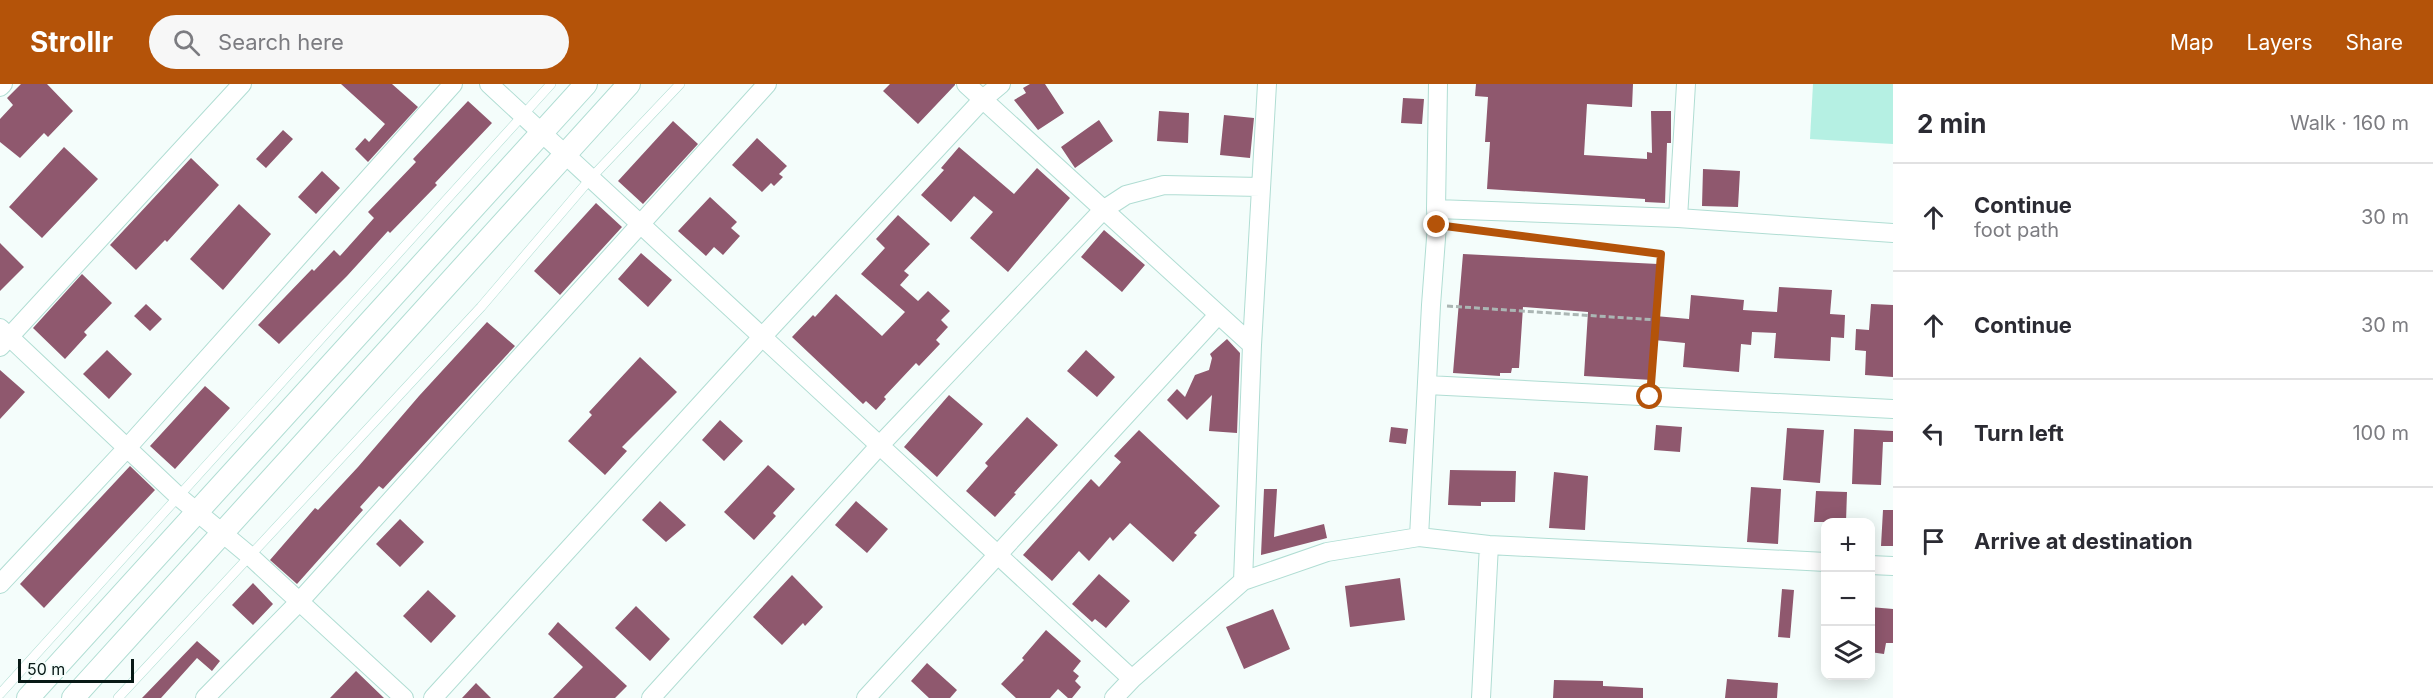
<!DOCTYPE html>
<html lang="en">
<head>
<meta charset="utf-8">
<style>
	:root { --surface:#fff; --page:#f7f7f7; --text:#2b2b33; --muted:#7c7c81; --line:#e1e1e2; --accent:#b45309 }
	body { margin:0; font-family:Inter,sans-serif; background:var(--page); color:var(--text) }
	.controls { position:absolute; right:18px; bottom:18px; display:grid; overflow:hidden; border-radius:12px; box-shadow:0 3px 15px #0003 }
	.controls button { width:54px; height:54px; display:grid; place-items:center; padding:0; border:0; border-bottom:2px solid var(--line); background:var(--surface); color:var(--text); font:30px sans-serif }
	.scale { position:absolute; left:18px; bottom:15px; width:116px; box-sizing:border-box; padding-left:6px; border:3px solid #081916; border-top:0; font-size:16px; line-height:21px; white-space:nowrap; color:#081916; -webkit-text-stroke:4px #f4fdfb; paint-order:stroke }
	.stop { position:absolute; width:18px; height:18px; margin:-14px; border:4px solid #b45309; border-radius:50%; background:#fff }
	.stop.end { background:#b45309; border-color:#fff; box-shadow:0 2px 6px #0008 }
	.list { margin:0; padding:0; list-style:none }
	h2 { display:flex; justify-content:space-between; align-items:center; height:78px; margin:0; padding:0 24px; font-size:26px }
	h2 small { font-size:20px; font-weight:400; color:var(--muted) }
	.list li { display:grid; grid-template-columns:39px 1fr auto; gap:18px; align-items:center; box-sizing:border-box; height:108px; padding:0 24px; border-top:2px solid var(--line) }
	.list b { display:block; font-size:22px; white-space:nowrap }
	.list p { margin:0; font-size:20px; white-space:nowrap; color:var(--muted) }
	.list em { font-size:20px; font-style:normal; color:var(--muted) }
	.icon { flex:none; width:33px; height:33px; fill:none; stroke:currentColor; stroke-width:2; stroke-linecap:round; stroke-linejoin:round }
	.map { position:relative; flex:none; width:1893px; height:614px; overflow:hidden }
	header { display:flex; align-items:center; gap:36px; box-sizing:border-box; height:84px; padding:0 30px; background:var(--accent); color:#fff }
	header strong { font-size:28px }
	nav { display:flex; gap:33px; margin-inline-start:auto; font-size:21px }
	.search { width:420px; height:54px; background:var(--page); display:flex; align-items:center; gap:15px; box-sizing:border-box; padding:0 21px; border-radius:33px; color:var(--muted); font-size:22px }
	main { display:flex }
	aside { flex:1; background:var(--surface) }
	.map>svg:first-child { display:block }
</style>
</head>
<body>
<header>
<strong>Strollr</strong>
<div class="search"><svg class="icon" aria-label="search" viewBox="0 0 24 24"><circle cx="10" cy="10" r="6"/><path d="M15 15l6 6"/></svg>Search here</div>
<nav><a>Map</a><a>Layers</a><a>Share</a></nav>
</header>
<main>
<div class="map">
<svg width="1893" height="614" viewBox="0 0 1893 614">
	<rect width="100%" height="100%" fill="#f4fdfb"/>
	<!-- green -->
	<path fill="#b5f0e3" d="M1813 0H1893V60L1810 55Z"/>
	<!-- building -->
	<path fill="#8f586e" d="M21 0H47L73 27 48 53 44 49 20 74 0 58V35L13 21 7 14Z
		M341 0H392L418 23 368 78 355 65 365 54 369 58 385 40Z
		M890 0H955V1L918 40 883 7Z
		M1030 0H1045L1064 29 1038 46 1014 16 1026 9 1023 4Z
		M1476 0H1633L1632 23 1587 20 1584 71 1647 75V68L1652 69 1651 27H1671V59H1667L1665 119 1645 118V115L1487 105 1490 58H1485L1488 13 1475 12Z
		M1403 14 1424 15 1422 40 1401 39Z
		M468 17 492 39 435 99 437 101 390 149 388 147 347 192 279 260 258 241 312 185 314 187 334 166 340 172 374 134 368 128 416 78 413 75Z
		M1159 27 1189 29 1188 59 1157 57Z
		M1224 31 1254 34 1250 74 1220 71Z
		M1099 36 1113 57 1075 84 1061 63Z
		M673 37 698 60 643 120 618 97Z
		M283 46 293 55 266 84 256 75Z
		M757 54 787 82 779 90 783 93 774 102 771 99 762 108 732 81Z
		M64 63 98 95 42 154 9 123Z
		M959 63 1014 110 1037 84 1070 114 1008 188 970 154 993 128 974 112 951 138 921 111 944 86 941 84Z
		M191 74 219 101 167 158 165 156 136 186 110 161Z
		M1703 85 1740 87 1738 123 1702 122Z
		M322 87 340 104 316 130 298 113Z
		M710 113 737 138 731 144 740 152 723 171 714 163 706 172 678 147Z
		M596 119 622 143 560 211 534 187Z
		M239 120 271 150 223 206 190 175Z
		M898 131 930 160 904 187 909 191 900 201 918 217 928 207 950 227 941 236 948 243 936 256 940 260 919 282 916 279 884 313 886 315 876 326 866 317 863 320 792 253 813 231 815 233 836 210 882 252 905 228 861 190 885 164 876 155Z
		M1104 146 1145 181 1122 208 1081 173Z
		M0 159 24 183 0 207Z
		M641 169 672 196 648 223 618 195Z
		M1463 170 1658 180 1655 232 1689 235 1691 211 1744 216 1743 226 1777 228 1779 203 1832 206 1830 230 1845 231 1844 254 1831 253 1830 277 1774 274 1776 249 1752 248 1751 261 1741 260 1739 288 1683 283 1685 259 1654 256 1652 296 1584 292 1588 228 1523 223 1519 284H1512L1511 289H1500V292L1453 289Z
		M82 190 112 219 84 248 87 251 65 275 33 244Z
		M146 220 162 235 150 247 134 232Z
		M1871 220 1893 221V293L1865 291 1866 267 1855 266 1856 245 1869 246Z
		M487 238 515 262 383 405 379 402 360 423 363 426 297 500 270 476 315 424 318 426 358 383 419 312Z
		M1227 255 1240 269 1237 349 1209 347 1212 311 1187 336 1167 316 1177 305 1185 313 1195 291 1209 286 1212 274 1210 270Z
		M107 266 132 290 109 315 83 290Z
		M1086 266 1115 293 1097 313 1067 287Z
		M640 273 677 308 622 363 627 367 605 391 568 357 592 331 589 328Z
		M0 286 25 308 0 335Z
		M205 302 230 324 175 385 150 362Z
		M949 311 983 340 937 393 904 363Z
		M1027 333 1058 361 1014 409 1016 410 995 433 966 407 988 382 985 379Z
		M720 336 743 357 724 377 702 356Z
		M1656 341 1682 343 1680 368 1654 366Z
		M1391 343 1408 345 1406 360 1389 358Z
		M1787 344 1824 346 1820 399 1783 396Z
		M1854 345 1893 347V358H1883L1881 401 1852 400Z
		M1139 346 1220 422 1194 449 1197 451 1173 478 1130 439 1113 457 1110 453 1089 477 1079 467 1052 497 1023 471 1091 395 1099 403 1121 378 1114 372Z
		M768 381 795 405 773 429 776 432 754 456 724 428Z
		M130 382 155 406 44 524 20 500Z
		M1450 386 1516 387 1515 418H1481V422L1448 421Z
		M1554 388 1588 392 1585 446 1549 444Z
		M1751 403 1781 405 1778 460 1747 458Z
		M1264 405H1277L1274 453 1324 440 1327 454 1261 471Z
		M1816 407 1847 408 1846 438H1814Z
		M660 417 686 441 666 458 642 436Z
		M856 417 888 445 867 469 835 441Z
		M1883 426H1893V462H1881Z
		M400 435 424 458 400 483 376 460Z
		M1099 490 1130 517 1106 544 1095 535 1092 538 1072 520Z
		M792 491 823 523 805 542 803 539 782 561 753 533Z
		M1400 494 1405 536 1350 543 1345 502Z
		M253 499 273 520 253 541 232 521Z
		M1782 505 1794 506 1790 554 1778 553Z
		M428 506 456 532 431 559 403 532Z
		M636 522 670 555 650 577 615 544Z
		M1870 523 1893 525V559H1886L1884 570 1870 568Z
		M1273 525 1290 565 1244 585 1226 543Z
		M558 538 627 602 615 614H553L583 583 548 550Z
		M1046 546 1081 577 1073 587 1079 592 1075 597 1081 603 1072 614H1068L1058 605 1050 614H1016L1001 600 1024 576 1022 574Z
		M197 557 220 577 212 587 197 574 161 614H142Z
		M927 579 957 606 950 614H929L911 597Z
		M356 587 384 614H330Z
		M1727 595 1778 599 1777 614H1725Z
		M1554 596 1603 597V602L1643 604V614H1553Z
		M476 599 491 614H462Z"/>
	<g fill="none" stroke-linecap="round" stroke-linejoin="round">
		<!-- service casing -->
		<g stroke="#b0ddd3" stroke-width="10">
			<path id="service" d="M0 610 551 0
				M118 614 481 223 591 94 680 0"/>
		</g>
		<!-- minor casing -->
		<g stroke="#b0ddd3" stroke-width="20">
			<path id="minor" d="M489 0 1132 595
				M966 0 1252 261
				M0 3 3 0
				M1436 125 1678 134 1893 149
				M1678 134 1686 0
				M0 244 179 413 250 472 404 614
				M0 263 242 0
				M1427 301 1893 325
				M1419 453 1431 221 1437 141 1436 125 1438 0
				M1870 481 1893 482
				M1243 497 1252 261 1267 0
				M0 500 127 364 453 0
				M205 614 299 518 767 0
				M433 614 762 253 983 15 1001 0
				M651 614 880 361 1103 126 1126 111 1164 101 1260 103
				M866 614 1218 231
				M1114 614 1132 595 1243 497 1327 468 1419 453 1489 461 1826 478
				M1481 614 1489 461"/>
		</g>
		<!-- tertiary casing -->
		<g stroke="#b0ddd3" stroke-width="24">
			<path id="tertiary" d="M28 614 586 0
				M73 614 629 0"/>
		</g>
		<!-- path -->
		<path stroke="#abb6b4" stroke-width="3" stroke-dasharray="6 3" stroke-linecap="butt" d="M1447 222 1657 236 1661 170 1463 144
			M1652 297 1657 236"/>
		<!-- service -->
		<use href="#service" stroke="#fff" stroke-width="9"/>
		<!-- minor -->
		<use href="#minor" stroke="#fff" stroke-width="18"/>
		<!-- tertiary -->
		<use href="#tertiary" stroke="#fff" stroke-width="22"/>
	</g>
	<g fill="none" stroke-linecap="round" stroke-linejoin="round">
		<!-- route -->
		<path stroke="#b45309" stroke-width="8" d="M1437 141 1661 170 1650 313"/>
	</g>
</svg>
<div class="controls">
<button>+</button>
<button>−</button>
<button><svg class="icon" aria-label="layers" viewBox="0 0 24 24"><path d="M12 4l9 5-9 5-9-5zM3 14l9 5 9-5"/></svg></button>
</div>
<div class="scale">50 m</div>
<div class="stop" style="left:1650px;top:313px"></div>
<div class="stop end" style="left:1437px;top:141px"></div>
</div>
<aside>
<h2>2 min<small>Walk · 160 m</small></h2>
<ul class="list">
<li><svg class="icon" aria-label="ahead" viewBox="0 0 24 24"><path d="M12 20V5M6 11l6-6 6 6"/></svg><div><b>Continue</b><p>foot path</p></div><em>30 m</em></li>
<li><svg class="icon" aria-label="ahead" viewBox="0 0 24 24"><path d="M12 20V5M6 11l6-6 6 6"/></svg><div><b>Continue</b></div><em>30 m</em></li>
<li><svg class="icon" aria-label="left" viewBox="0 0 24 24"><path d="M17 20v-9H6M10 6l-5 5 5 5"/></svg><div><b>Turn left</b></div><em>100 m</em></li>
<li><svg class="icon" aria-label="arrive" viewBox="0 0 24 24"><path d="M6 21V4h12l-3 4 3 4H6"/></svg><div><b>Arrive at destination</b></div></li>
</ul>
</aside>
</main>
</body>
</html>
